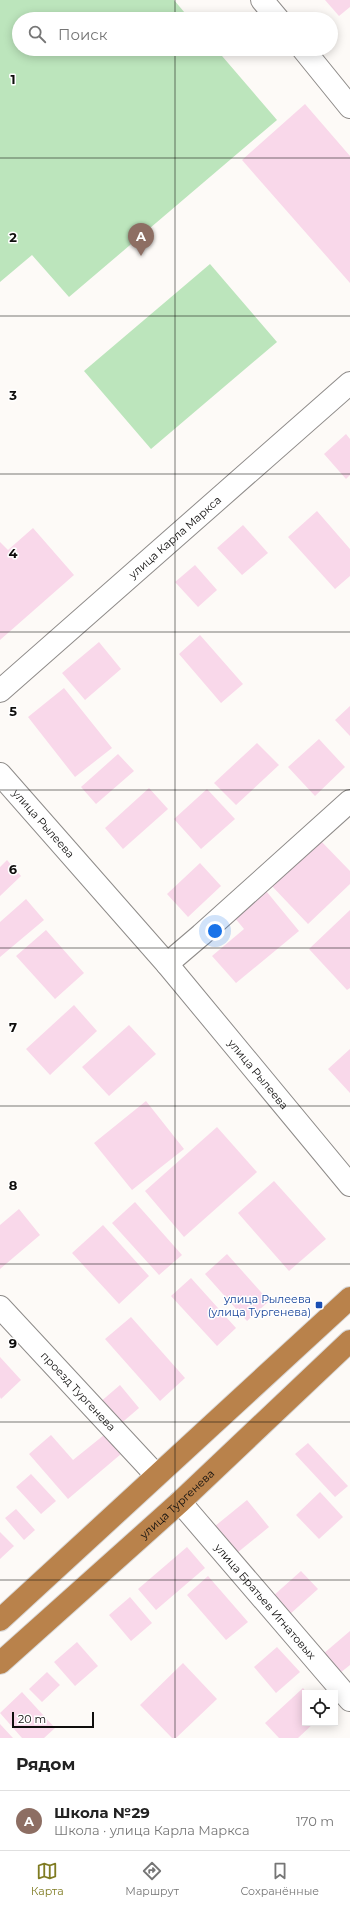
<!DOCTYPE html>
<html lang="ru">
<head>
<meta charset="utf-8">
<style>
	:root { --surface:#fff; --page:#f2f2f2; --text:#222; --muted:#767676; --line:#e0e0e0; --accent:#7f7b21 }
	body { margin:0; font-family:Montserrat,sans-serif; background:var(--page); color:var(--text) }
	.controls { position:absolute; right:12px; bottom:12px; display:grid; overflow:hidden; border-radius:0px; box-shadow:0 2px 10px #0003 }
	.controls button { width:36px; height:36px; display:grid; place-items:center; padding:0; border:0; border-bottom:1px solid var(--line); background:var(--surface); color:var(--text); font:20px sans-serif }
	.scale { position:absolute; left:12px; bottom:10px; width:82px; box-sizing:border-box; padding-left:4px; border:2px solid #0f0e0d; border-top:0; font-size:11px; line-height:14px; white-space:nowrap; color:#0f0e0d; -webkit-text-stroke:3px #fff; paint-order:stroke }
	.you { position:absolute; left:215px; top:931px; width:14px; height:14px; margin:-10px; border:3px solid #fff; border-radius:50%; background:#1a73e8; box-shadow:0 0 0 6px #1a73e833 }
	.badge { display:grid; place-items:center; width:26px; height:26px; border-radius:50%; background:var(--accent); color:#fff; font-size:13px; font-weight:700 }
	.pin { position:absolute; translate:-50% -33px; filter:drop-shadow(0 1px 2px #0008) }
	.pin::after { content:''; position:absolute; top:21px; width:14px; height:12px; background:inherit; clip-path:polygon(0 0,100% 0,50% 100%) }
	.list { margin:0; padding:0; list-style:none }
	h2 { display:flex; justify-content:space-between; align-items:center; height:52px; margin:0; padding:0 16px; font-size:17px }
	h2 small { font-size:13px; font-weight:400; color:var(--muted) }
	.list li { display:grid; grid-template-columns:26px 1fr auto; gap:12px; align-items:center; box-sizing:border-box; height:60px; padding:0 16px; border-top:1px solid var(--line) }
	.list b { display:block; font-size:15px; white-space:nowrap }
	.list p { margin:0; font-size:13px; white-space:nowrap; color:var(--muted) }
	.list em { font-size:13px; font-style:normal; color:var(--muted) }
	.icon { flex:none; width:22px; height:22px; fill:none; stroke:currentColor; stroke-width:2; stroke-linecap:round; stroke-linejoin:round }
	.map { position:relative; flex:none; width:350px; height:1738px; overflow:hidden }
	.search { position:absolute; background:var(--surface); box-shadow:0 2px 10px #0003; left:12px; right:12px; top:12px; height:44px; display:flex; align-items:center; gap:10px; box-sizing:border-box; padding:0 14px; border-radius:22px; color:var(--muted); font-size:15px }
	.sheet { height:112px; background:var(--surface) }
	nav { display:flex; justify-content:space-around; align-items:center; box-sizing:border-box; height:56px; border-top:1px solid var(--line); background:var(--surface); font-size:11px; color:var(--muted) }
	nav a { display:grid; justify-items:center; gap:2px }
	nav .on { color:var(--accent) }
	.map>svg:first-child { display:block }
</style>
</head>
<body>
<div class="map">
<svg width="350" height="1738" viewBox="0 0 350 1738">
	<rect width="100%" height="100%" fill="#fdfaf7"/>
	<!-- green -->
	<path fill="#bce5bc" d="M0 0H174L190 19H19V49H216L277 120 69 297 32 255 0 282Z
		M210 264 277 342 151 449 84 371Z"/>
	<!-- building -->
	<path fill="#f9d8ea" d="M325 0H350V7L339 16Z
		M305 104 350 156V283L242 160Z
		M346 434 350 439V475L346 479 324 454Z
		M317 511 350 549V576L335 589 288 537Z
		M243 525 268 553 242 575 217 548Z
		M33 528 74 575 0 640V542L8 550Z
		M195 565 217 590 198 607 175 582Z
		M200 635 243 684 221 703 179 654Z
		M99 642 121 669 85 700 62 673Z
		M64 688 112 748 75 777 28 717Z
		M350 706V736L335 720Z
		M319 739 345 767 315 796 288 767Z
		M257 743 279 765 236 805 214 783Z
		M118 754 134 771 96 804 81 787Z
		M149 788 168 809 123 849 105 828Z
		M207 789 235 819 201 849 174 819Z
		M318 838 350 871V884L308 924 270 884Z
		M7 860 21 876 0 896V867Z
		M200 863 221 886 188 917 167 894Z
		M262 886 299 931 236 983 212 956 244 929 230 912Z
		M26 899 44 920 0 957V922Z
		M350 910V988L347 990 309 949Z
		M46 930 84 973 55 999 16 956Z
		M74 1005 97 1031 50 1075 26 1049Z
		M129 1025 156 1054 109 1096 82 1067Z
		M350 1049V1093L328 1069Z
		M146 1101 184 1149 132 1190 94 1143Z
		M217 1127 257 1172 184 1237 145 1191Z
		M274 1181 326 1239 289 1271 238 1213Z
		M135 1202 182 1255 159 1275 112 1223Z
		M19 1209 40 1235 0 1269V1225Z
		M103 1225 149 1276 119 1304 72 1253Z
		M227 1254 269 1301 247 1321 205 1274Z
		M191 1278 236 1328 217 1346 171 1296Z
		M131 1317 185 1378 160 1401 105 1339Z
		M0 1357 21 1380 1 1399 0 1397Z
		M120 1385 139 1408 118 1426 99 1403Z
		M51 1435 73 1460 104 1435 121 1454 68 1499 29 1454Z
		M308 1443 348 1486 335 1497 295 1454Z
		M31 1474 56 1501 41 1514 16 1487Z
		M320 1492 343 1517 319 1539 296 1515Z
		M247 1500 269 1527 232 1557 209 1531Z
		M16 1509 35 1530 24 1540 5 1518Z
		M0 1532 14 1546 0 1559Z
		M187 1547 205 1568 156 1610 138 1589Z
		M301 1571 318 1589 289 1615 273 1596Z
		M208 1576 248 1622 226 1640 187 1595Z
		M130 1597 152 1623 131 1641 109 1615Z
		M350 1631V1665L340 1673 323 1654Z
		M77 1642 98 1666 75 1686 54 1662Z
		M277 1647 300 1672 276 1693 254 1667Z
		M183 1663 217 1699 176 1738H172L140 1705Z
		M47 1672 60 1685 42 1702 29 1689Z
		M303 1688 307 1693H305V1723H314L298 1738H279L265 1723Z
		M22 1692 55 1728 44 1738H22L0 1713Z
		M0 1724 13 1738H0Z"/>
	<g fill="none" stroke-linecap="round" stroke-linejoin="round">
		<!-- minor casing -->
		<g stroke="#8e8b89" stroke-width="24">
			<g id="minor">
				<path d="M262 0 278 19"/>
				<path d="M303 49 350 107"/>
				<path id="s1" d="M0 691 350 383"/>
				<path id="s2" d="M0 774 167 964 350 1185"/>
				<path d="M167 964 201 935 350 801"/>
				<path id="s3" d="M0 1307 156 1475"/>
				<path id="s4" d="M180 1502 350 1700"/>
			</g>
		</g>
		<!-- highway casing -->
		<g stroke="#d9d8d8" stroke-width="24">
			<g id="highway">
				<path d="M0 1620 350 1298"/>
				<path id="s5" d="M0 1663 180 1502 350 1341"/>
			</g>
		</g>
		<!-- minor -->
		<use href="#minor" stroke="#fff" stroke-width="22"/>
		<!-- highway -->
		<use href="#highway" stroke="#b9824b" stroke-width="22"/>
	</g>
	<!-- grid -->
	<path fill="none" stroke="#0f0e0d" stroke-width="1" stroke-opacity="0.55" d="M175 0V19M175 49V1738M0 158H350M0 316H350M0 474H350M0 632H350M0 790H350M0 948H350M0 1106H350M0 1264H350M0 1422H350M0 1580H350"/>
	<!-- markers -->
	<rect fill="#1a4fb4" stroke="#fff" stroke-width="1.5" x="315" y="1301" width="8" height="8" rx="2"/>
	<g text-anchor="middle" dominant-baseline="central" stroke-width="3" stroke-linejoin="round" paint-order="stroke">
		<!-- street labels -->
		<g font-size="11" fill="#0f0e0d" stroke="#fff">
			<text stroke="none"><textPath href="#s1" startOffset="233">улица Карла Маркса</textPath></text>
			<text stroke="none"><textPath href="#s2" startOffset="66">улица Рылеева</textPath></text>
			<text stroke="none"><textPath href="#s2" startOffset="396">улица Рылеева</textPath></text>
			<text stroke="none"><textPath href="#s3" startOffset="115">проезд Тургенева</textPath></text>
			<text stroke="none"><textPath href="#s5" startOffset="238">улица Тургенева</textPath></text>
			<text stroke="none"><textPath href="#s4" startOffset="131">улица Братьев Игнатовых</textPath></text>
		</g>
		<!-- transit labels -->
		<g font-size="11" fill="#164399" stroke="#fff" text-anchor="end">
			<text x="311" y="1299">улица Рылеева<tspan x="311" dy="13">(улица Тургенева)</tspan></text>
		</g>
	</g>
	<g font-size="13" text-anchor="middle" font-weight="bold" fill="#0f0e0d" stroke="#fff" stroke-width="3" stroke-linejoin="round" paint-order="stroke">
		<text x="13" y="84">1</text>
		<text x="13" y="242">2</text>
		<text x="13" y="400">3</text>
		<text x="13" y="558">4</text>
		<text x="13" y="716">5</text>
		<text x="13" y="874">6</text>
		<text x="13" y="1032">7</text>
		<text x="13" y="1190">8</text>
		<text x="13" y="1348">9</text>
	</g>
</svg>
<div class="controls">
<button><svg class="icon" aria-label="locate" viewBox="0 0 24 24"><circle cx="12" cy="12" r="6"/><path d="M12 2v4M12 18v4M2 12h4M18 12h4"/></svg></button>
</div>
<div class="scale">20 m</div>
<div class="you"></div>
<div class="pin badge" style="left:141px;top:256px;background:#8d6e63">A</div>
<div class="search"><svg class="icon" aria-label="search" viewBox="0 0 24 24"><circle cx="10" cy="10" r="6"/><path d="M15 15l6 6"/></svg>Поиск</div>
</div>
<section class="sheet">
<h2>Рядом<small></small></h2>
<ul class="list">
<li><span class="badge" style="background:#8d6e63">A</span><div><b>Школа №29</b><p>Школа · улица Карла Маркса</p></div><em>170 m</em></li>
</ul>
</section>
<nav>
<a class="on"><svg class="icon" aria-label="map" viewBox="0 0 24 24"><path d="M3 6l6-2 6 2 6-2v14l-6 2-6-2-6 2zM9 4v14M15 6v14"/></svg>Карта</a>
<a><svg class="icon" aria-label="directions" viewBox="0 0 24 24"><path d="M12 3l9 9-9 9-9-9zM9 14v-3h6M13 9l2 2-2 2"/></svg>Маршрут</a>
<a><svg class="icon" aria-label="saved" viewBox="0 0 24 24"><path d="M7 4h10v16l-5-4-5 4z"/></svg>Сохранённые</a>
</nav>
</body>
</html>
